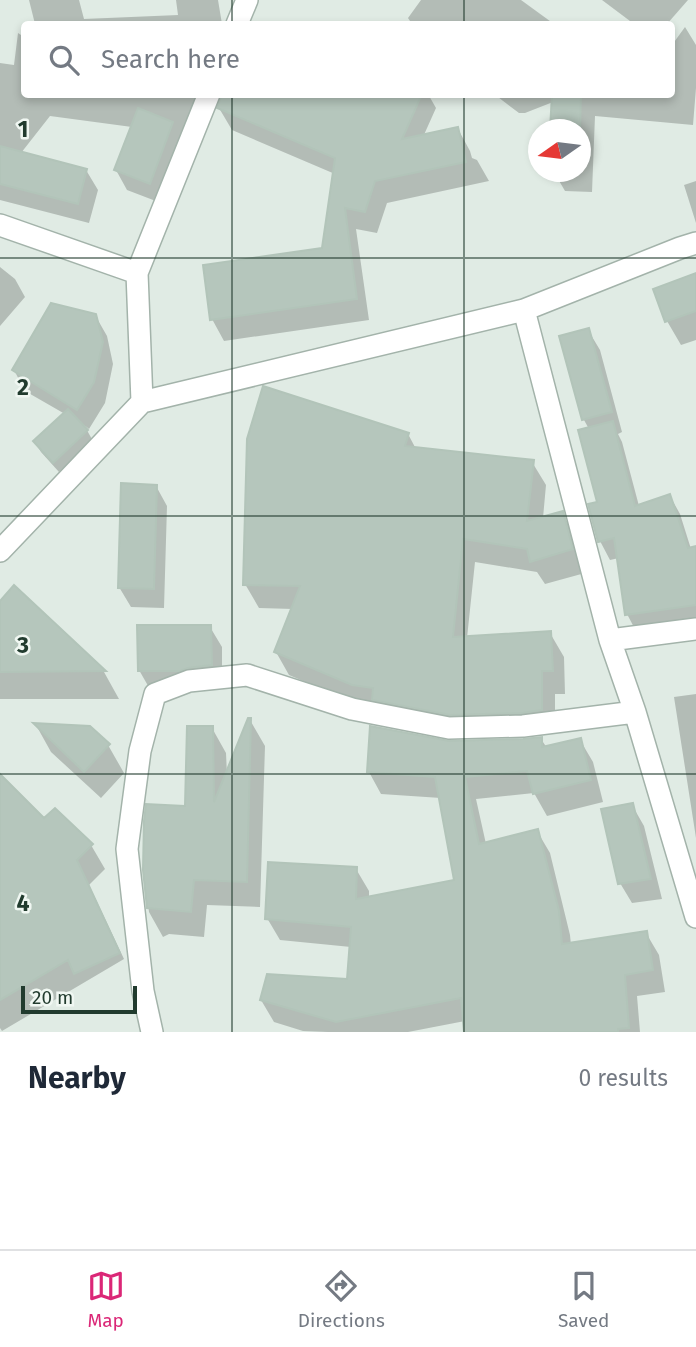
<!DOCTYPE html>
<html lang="en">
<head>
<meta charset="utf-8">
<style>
	:root { --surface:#fff; --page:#f2f2f3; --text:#1f2937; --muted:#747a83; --line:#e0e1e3; --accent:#db2777 }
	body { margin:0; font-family:"Fira Sans",sans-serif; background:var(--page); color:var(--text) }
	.compass { position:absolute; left:528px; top:119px; width:63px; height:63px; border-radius:50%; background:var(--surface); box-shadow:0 4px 10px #0003; rotate:256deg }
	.scale { position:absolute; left:21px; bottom:18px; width:116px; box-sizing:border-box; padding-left:7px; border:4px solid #213b2e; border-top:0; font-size:19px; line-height:24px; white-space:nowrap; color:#213b2e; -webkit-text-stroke:5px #f0f7f2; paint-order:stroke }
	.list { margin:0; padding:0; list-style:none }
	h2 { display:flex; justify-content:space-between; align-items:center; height:91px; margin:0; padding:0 28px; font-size:30px }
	h2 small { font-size:23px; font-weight:400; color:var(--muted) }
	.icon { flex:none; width:38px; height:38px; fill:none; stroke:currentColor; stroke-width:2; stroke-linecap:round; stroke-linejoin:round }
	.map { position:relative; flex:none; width:696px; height:1032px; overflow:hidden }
	.search { position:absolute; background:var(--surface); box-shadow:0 4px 10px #0003; left:21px; right:21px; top:21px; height:77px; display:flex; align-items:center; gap:18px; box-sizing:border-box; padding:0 24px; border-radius:7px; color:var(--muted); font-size:26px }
	.sheet { height:217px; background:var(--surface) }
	nav { display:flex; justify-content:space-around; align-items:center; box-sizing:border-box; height:98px; border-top:2px solid var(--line); background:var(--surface); font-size:19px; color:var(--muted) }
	nav a { display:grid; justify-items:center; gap:4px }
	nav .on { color:var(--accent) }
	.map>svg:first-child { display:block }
</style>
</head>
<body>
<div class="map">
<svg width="696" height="1032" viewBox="0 0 696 1032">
	<rect width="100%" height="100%" fill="#e0ebe4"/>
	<!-- shadow -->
	<path fill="#0003" d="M29 0H79L84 19 178 15 176 0H218L222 24H35Z
		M421 0H521L554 24H412L408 18Z
		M602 0H688L667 24H634Z
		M685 27 696 45V88L693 125 595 116 592 192 565 191 554 172H580V130H557L553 102 525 113H519L494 94H672V45Z
		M18 33 24 37V94H202L161 203 127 190 116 170 132 127 50 116 21 153 86 170 98 190 89 223 0 200V63L14 65Z
		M363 94H428L436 108 423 137 458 129 470 151 472 158 477 160 489 181 387 203 377 233 356 229 369 320 224 341 212 319 323 249 335 174 232 130 219 108Z
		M696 181V223L684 185Z
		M0 267 15 279 25 297 0 326Z
		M696 275V340L681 345 667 321Z
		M95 315 107 336 113 364 105 403 89 429 84 425 93 441 59 472 41 452 35 442 65 414 25 391 14 370Z
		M588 330 600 350 622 432 618 434 622 442 639 506 670 496 680 514 691 549 696 548V625L637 633 627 614 619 558 610 560 600 541 599 503 589 429 584 420 562 337Z
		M408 434 416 449 532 462 546 485 543 518 562 513 575 536 585 573 545 584 537 572 475 562 467 638 550 633 564 657 565 694H555V733L536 736 464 738 366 708 289 675 276 652 293 609 259 608 245 584Z
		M156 486 167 506 164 608 131 607 119 587Z
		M14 588 104 672 119 699H0V603Z
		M210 627 222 647V685L151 691 139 670Z
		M696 694V838L674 697Z
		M250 720 265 746 260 907 207 905 204 937 169 934 163 937 149 912 144 870 186 808 212 728 226 753 227 775Z
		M36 725 108 745 124 773 101 798 51 752Z
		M541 739 547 748 580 740 593 762 603 802 547 816 534 793 476 799 486 844 537 831 550 853 570 935 571 945 646 933 659 955 665 992 637 996 640 1032H466L465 1021 408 1032H328L303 1031 274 1022 261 1000 348 981 351 947 280 940 267 918 356 869 369 891V899L456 882 441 798 381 794 369 772 449 743Z
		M0 776 44 821 91 845 105 869 89 885 124 959 2 1031 0 1028Z
		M632 805 644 826 662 899 632 903 620 883Z"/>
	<!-- building -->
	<path fill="#b5c6bc" stroke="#b2c4b9" stroke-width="2" d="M222 94H422L402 139 458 127 466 162 375 181 365 212 345 208 357 299 210 320 203 265 322 248 335 158 217 108Z
		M552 94H581L580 130H550Z
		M138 108 173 122 150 184 114 170Z
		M0 146 87 169 78 204 0 184Z
		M696 273V311L665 322 653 289Z
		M51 303 96 314 103 342 94 382 77 410 12 370Z
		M589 328 612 412 582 420 559 336Z
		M263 386 409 433 405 446 534 460 527 521 563 511 573 549 530 562 527 549 463 539 453 637 551 631 553 671H542V710L522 713 450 715 372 700 373 688 352 685 274 652 300 586 243 585 247 439Z
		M68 409 88 430 53 463 33 441Z
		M613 421 635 506 670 494 688 548 696 546V605L625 615 614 538 598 542 588 504 597 502 578 430Z
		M121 483 157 485 154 589 118 588Z
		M14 585 106 671 0 672V601Z
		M137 625H211L212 665 188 668 180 671H138Z
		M248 718H251L247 882 194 880 191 912 147 908 143 870 144 821 146 804 185 806 187 726H213L214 802Z
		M33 723 90 726 110 744 84 772Z
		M370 726 449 741 523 739 542 737V747L581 738 591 780 533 794 527 771 465 777 479 844 538 829 559 911 562 944 647 931 653 970 625 975 629 1028 618 1029V1032H464L461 998 336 1022 260 1000 267 974 347 979 351 927 265 919 268 862 357 867 356 899 454 880 435 777 367 772Z
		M0 774 44 818 55 808 93 844 77 860 120 953 74 974 68 960 0 1000Z
		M633 803 651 879 618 884 601 809Z"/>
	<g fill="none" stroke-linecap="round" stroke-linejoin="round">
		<!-- street casing -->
		<g stroke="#a3b3aa" stroke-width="24">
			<path id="street" d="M237 24 247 0
				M0 225 137 273
				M524 310 610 640 635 712 696 917
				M142 402 137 273 209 94
				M0 551 142 402 524 310 680 248 696 243
				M610 640 696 629
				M152 1032 143 991 127 849 140 751 155 694 189 681 247 675 352 709 449 728 523 726 635 712"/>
		</g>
		<!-- street -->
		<use href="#street" stroke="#fff" stroke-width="21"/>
	</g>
	<!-- grid -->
	<path fill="none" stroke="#213b2e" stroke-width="2" stroke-opacity="0.55" d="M232 0V24M464 0V24M232 94V1032M464 94V1032M0 258H696M0 516H696M0 774H696"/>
	<g font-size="23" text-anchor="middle" font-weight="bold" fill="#213b2e" stroke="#f0f7f2" stroke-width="5" stroke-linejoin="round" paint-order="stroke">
		<text x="23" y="137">1</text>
		<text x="23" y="395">2</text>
		<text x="23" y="653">3</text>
		<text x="23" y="911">4</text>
	</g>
</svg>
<svg class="compass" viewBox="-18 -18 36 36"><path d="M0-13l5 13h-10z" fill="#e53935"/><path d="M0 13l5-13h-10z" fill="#747a83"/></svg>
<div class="scale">20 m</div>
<div class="search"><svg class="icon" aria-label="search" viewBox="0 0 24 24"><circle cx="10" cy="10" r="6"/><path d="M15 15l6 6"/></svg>Search here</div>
</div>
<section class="sheet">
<h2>Nearby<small>0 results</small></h2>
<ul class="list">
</ul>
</section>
<nav>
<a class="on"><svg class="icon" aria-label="map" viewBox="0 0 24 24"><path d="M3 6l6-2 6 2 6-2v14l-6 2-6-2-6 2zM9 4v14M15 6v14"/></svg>Map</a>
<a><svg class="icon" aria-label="directions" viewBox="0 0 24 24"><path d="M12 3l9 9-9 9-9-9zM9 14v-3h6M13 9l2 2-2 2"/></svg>Directions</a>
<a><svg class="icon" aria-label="saved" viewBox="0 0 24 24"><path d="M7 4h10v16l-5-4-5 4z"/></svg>Saved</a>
</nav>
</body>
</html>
